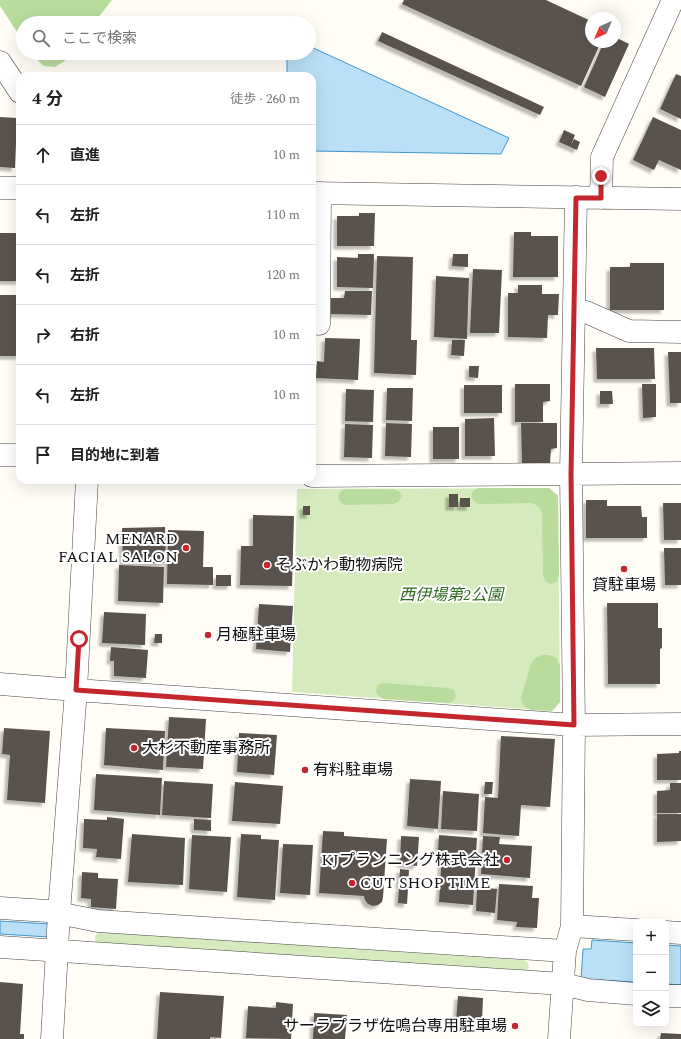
<!DOCTYPE html>
<html lang="ja">
<head>
<meta charset="utf-8">
<style>
	:root { --surface:#fff; --page:#f2f2f2; --text:#222; --muted:#767676; --line:#e0e0e0 }
	body { margin:0; font-family:Spectral,"Noto Sans JP",serif; background:var(--page); color:var(--text) }
	.controls { position:absolute; right:12px; bottom:12px; display:grid; overflow:hidden; border-radius:8px; box-shadow:0 4px 16px #0002 }
	.controls button { width:36px; height:36px; display:grid; place-items:center; padding:0; border:0; border-bottom:1px solid var(--line); background:var(--surface); color:var(--text); font:20px sans-serif }
	.compass { position:absolute; left:585px; top:12px; width:36px; height:36px; border-radius:50%; background:var(--surface); box-shadow:0 4px 16px #0002; rotate:224deg }
	.stop { position:absolute; width:12px; height:12px; margin:-9px; border:3px solid #c4262e; border-radius:50%; background:#fff }
	.stop.end { background:#c4262e; border-color:#fff; box-shadow:0 1px 4px #0008 }
	.list { margin:0; padding:0; list-style:none }
	h2 { display:flex; justify-content:space-between; align-items:center; height:52px; margin:0; padding:0 16px; font-size:17px }
	h2 small { font-size:13px; font-weight:400; color:var(--muted) }
	.list li { display:grid; grid-template-columns:26px 1fr auto; gap:12px; align-items:center; box-sizing:border-box; height:60px; padding:0 16px; border-top:1px solid var(--line) }
	.list b { display:block; font-size:15px; white-space:nowrap }
	.list em { font-size:13px; font-style:normal; color:var(--muted) }
	.icon { flex:none; width:22px; height:22px; fill:none; stroke:currentColor; stroke-width:2; stroke-linecap:round; stroke-linejoin:round }
	.map { position:relative; flex:none; width:681px; height:1039px; overflow:hidden }
	.search { position:absolute; background:var(--surface); box-shadow:0 4px 16px #0002; left:16px; top:16px; width:300px; height:44px; display:flex; align-items:center; gap:10px; box-sizing:border-box; padding:0 14px; border-radius:22px; color:var(--muted); font-size:15px }
	.panel { position:absolute; background:var(--surface); box-shadow:0 4px 16px #0002; left:16px; top:72px; width:300px; height:412px; border-radius:12px }
	.map>svg:first-child { display:block }
</style>
</head>
<body>
<div class="map">
<svg width="681" height="1039" viewBox="0 0 681 1039">
	<defs>
		<filter id="shadow"><feDropShadow dx="-3.5" dy="3.5" stdDeviation="1" flood-color="#0004"/></filter>
	</defs>
	<rect width="100%" height="100%" fill="#fffdf5"/>
	<!-- green -->
	<path fill="#d5ebbd" d="M549 488 558 496 560 702 552 711 292 692 297 489Z
		M102 932 523 960C527 961 528 963 529 967L526 972 97 944C93 938 95 933 102 932Z"/>
	<!-- forest -->
	<path fill="#b9dc9c" d="M0 0H112L94 23H23V41L0 6Z
		M31 53H71L66 60 55 67 44 66 35 58Z
		M478 488H549L558 496 559 576 556 582 551 584 546 582 543 576 542 515C541 508 538 505 531 503L478 504 474 501 471 496 473 491Z
		M345 489H393L399 491 402 497 398 502 393 504 345 505 340 502 338 497 340 492Z
		M542 655H549L556 658 560 665V702L552 711C540 710 521 713 521 697L531 664 535 658Z
		M383 683 448 688 454 690 456 696 453 701 449 703 383 699 378 695 376 691 378 685Z"/>
	<!-- water -->
	<path fill="#b9e0f7" stroke="#3f96cf" d="M309 46 509 138 501 154 312 151V76H287V53H309Z
		M0 921 50 924 49 937 0 934Z
		M592 940 636 943V982L581 979 583 949H591Z
		M666 945 681 946V985L666 984Z"/>
	<!-- building -->
	<path fill="#5a524d" filter="url(#shadow)" d="M404 0H546L591 21V42H601L581 86 402 4Z
		M382 32 544 107 540 115 378 41Z
		M615 37 629 44 605 97 584 87 604 42H615Z
		M676 74 681 76V119L660 109Z
		M0 117 17 118 15 168 0 167Z
		M653 117 681 130V170L659 160 654 170 633 160Z
		M564 130 575 135 571 145 574 139 580 142 577 150 559 142Z
		M359 213H375L374 246H337V216H359Z
		M514 232H531V236H558V277H513Z
		M0 233H20V281H0Z
		M358 254H374L373 288 337 287V257L358 258Z
		M453 254H468V267L452 266Z
		M377 256 413 257 411 340H417L416 375 374 373Z
		M630 263H664V310H610V267H630Z
		M473 269 502 270 499 333H470Z
		M436 276 469 278 467 339 434 337Z
		M518 285H542V294H559L558 315H548L547 338 508 337V293H518Z
		M345 291H372L371 315 331 314V298H344Z
		M0 295H20V356H0Z
		M325 338 360 339 358 380 316 378 317 361 324 362Z
		M452 340H465L464 356 451 355Z
		M596 348H654L655 379H597Z
		M668 352H681V403H670Z
		M469 366H479L478 378 469 377Z
		M515 384H550V401L543 402V422H515Z
		M642 384H656V417L643 418Z
		M464 385H502V413H464Z
		M387 388H413L412 421 386 420Z
		M346 389 374 390 373 422 345 421Z
		M600 391H612L613 404H600Z
		M494 418 495 456H465V419Z
		M386 423 412 424 411 457 385 456Z
		M521 423H557V448L551 449 550 463H522Z
		M345 424 373 425 372 458 344 457Z
		M433 427H459V459H433Z
		M449 494H458V507H449Z
		M460 498H470V507H460Z
		M586 500H607V506H641L642 517H647V538H586Z
		M663 503H681V540H664Z
		M303 506H310V515H303Z
		M253 515 294 516 292 586 240 585 241 546H253Z
		M165 527 166 563H123L122 528Z
		M168 530 204 531 203 567H213V585L167 584Z
		M664 548H681V585H665Z
		M119 565 164 567 163 603 118 601Z
		M216 575H231V586H216Z
		M607 603H658V628H662V648L660 649V684H608Z
		M259 604 293 606 290 652 256 649Z
		M104 612 146 614 145 645 102 643Z
		M155 634H162V643H154Z
		M111 647 148 650 146 678 114 676V661H110Z
		M169 717 206 719 203 769 166 767Z
		M4 728 50 731 45 803 7 800 10 755 2 754Z
		M106 728 165 731 163 770 104 765Z
		M239 733 277 735 274 775 237 772Z
		M501 736 555 739 550 807 521 805 519 836 483 833 485 797 498 798Z
		M679 751H681V780H657V754L679 753Z
		M96 774 162 778 160 815 94 810Z
		M410 779 441 781 438 829 407 826Z
		M164 781 213 784 211 818 162 815Z
		M235 782 283 786 280 824 232 821Z
		M485 782H493L492 794H484Z
		M670 783H681V813H657V791L670 790Z
		M443 791 479 794 477 831 441 829Z
		M657 814H681V841L657 842Z
		M107 817 124 819 121 859 96 857 97 849 83 848 84 819 107 820Z
		M194 819 211 820V831L194 830Z
		M323 831 344 832V836L387 839 383 897 382 902 378 905 373 906 368 904 365 900 364 896 319 893Z
		M132 834 185 838 183 885 128 882Z
		M241 834 261 835V839L279 840 275 900 237 897Z
		M192 835 231 837 227 892 189 889Z
		M439 835 477 838 473 905 439 902 442 852 438 851Z
		M401 836 419 837 417 866 400 864Z
		M483 836 500 837 499 844 532 846 530 878 481 874Z
		M283 844 313 845 310 895 280 893Z
		M400 869 409 870 408 886H399Z
		M82 872 98 873V878L118 879 116 909 91 907V899L81 898Z
		M499 884 533 886 532 898H539L537 928 516 927 517 922 497 920Z
		M399 887 408 888 407 904 398 903Z
		M477 887 497 889 495 913 476 911Z
		M0 982 23 984 20 1034H24V1039H0Z
		M160 992 224 996 221 1038 210 1037V1039H157Z
		M458 996 483 998 482 1022 456 1021Z
		M276 1002 293 1004 291 1039 246 1038 248 1006 276 1008Z
		M314 1013 347 1015 345 1039H313Z
		M661 1033 681 1034V1039H660Z"/>
	<g fill="none" stroke-linecap="round" stroke-linejoin="round">
		<!-- minor casing -->
		<g stroke="#444" stroke-width="23">
			<path id="minor" d="M0 62 20 92
				M0 188H20
				M312 193 681 199
				M601 198 602 157 673 0
				M574 312H586L629 331 681 332
				M319 324 320 193
				M0 455H20
				M312 476 681 473
				M0 684 76 690 574 725 681 724
				M0 908 48 911 98 921 565 951
				M572 926 636 930
				M666 932 681 933
				M0 947 563 984 588 990 636 994
				M666 996H681
				M52 1039 59 913 76 690 87 480
				M559 1039 565 951 572 926 574 725 571 474 576 197"/>
		</g>
		<!-- minor -->
		<use href="#minor" stroke="#fff" stroke-width="22"/>
	</g>
	<g fill="none" stroke-linecap="round" stroke-linejoin="round">
		<!-- route -->
		<path stroke="#c4262e" stroke-width="5" d="M79 639 76 690 574 725 571 474 576 198H601V176"/>
	</g>
	<!-- markers -->
	<g fill="#c4262e" stroke="#fff" stroke-width="1.5">
		<circle cx="186" cy="548" r="4"/>
		<circle cx="267" cy="565" r="4"/>
		<circle cx="624" cy="569" r="4"/>
		<circle cx="208" cy="635" r="4"/>
		<circle cx="134" cy="748" r="4"/>
		<circle cx="305" cy="770" r="4"/>
		<circle cx="507" cy="860" r="4"/>
		<circle cx="352" cy="883" r="4"/>
		<circle cx="515" cy="1026" r="4"/>
	</g>
	<g text-anchor="middle" dominant-baseline="central" stroke-width="4" stroke-linejoin="round" paint-order="stroke">
		<!-- poi labels -->
		<g font-size="16" fill="#111" stroke="#fff" text-anchor="start">
			<text x="178" y="539" text-anchor="end">MENARD<tspan x="178" dy="18">FACIAL SALON</tspan></text>
			<text x="275" y="565">そぶかわ動物病院</text>
			<text x="624" y="585" text-anchor="middle">貸駐車場</text>
			<text x="216" y="635">月極駐車場</text>
			<text x="142" y="748">大杉不動産事務所</text>
			<text x="313" y="770">有料駐車場</text>
			<text x="499" y="860" text-anchor="end">KJプランニング株式会社</text>
			<text x="360" y="883">CUT SHOP TIME</text>
			<text x="507" y="1026" text-anchor="end">サーラプラザ佐鳴台専用駐車場</text>
		</g>
		<!-- park labels -->
		<g font-size="16" font-style="italic" fill="#2f6b1f" stroke="#fff">
			<text x="451" y="595">西伊場第2公園</text>
		</g>
	</g>
</svg>
<div class="controls">
<button>+</button>
<button>−</button>
<button><svg class="icon" aria-label="layers" viewBox="0 0 24 24"><path d="M12 4l9 5-9 5-9-5zM3 14l9 5 9-5"/></svg></button>
</div>
<svg class="compass" viewBox="-18 -18 36 36"><path d="M0-13l5 13h-10z" fill="#e53935"/><path d="M0 13l5-13h-10z" fill="#767676"/></svg>
<div class="stop" style="left:79px;top:639px"></div>
<div class="stop end" style="left:601px;top:176px"></div>
<div class="search"><svg class="icon" aria-label="search" viewBox="0 0 24 24"><circle cx="10" cy="10" r="6"/><path d="M15 15l6 6"/></svg>ここで検索</div>
<section class="panel">
<h2>4 分<small>徒歩 · 260 m</small></h2>
<ul class="list">
<li><svg class="icon" aria-label="ahead" viewBox="0 0 24 24"><path d="M12 20V5M6 11l6-6 6 6"/></svg><div><b>直進</b></div><em>10 m</em></li>
<li><svg class="icon" aria-label="left" viewBox="0 0 24 24"><path d="M17 20v-9H6M10 6l-5 5 5 5"/></svg><div><b>左折</b></div><em>110 m</em></li>
<li><svg class="icon" aria-label="left" viewBox="0 0 24 24"><path d="M17 20v-9H6M10 6l-5 5 5 5"/></svg><div><b>左折</b></div><em>120 m</em></li>
<li><svg class="icon" aria-label="right" viewBox="0 0 24 24"><path d="M7 20v-9h11M14 6l5 5-5 5"/></svg><div><b>右折</b></div><em>10 m</em></li>
<li><svg class="icon" aria-label="left" viewBox="0 0 24 24"><path d="M17 20v-9H6M10 6l-5 5 5 5"/></svg><div><b>左折</b></div><em>10 m</em></li>
<li><svg class="icon" aria-label="arrive" viewBox="0 0 24 24"><path d="M6 21V4h12l-3 4 3 4H6"/></svg><div><b>目的地に到着</b></div></li>
</ul>
</section>
</div>
</body>
</html>
